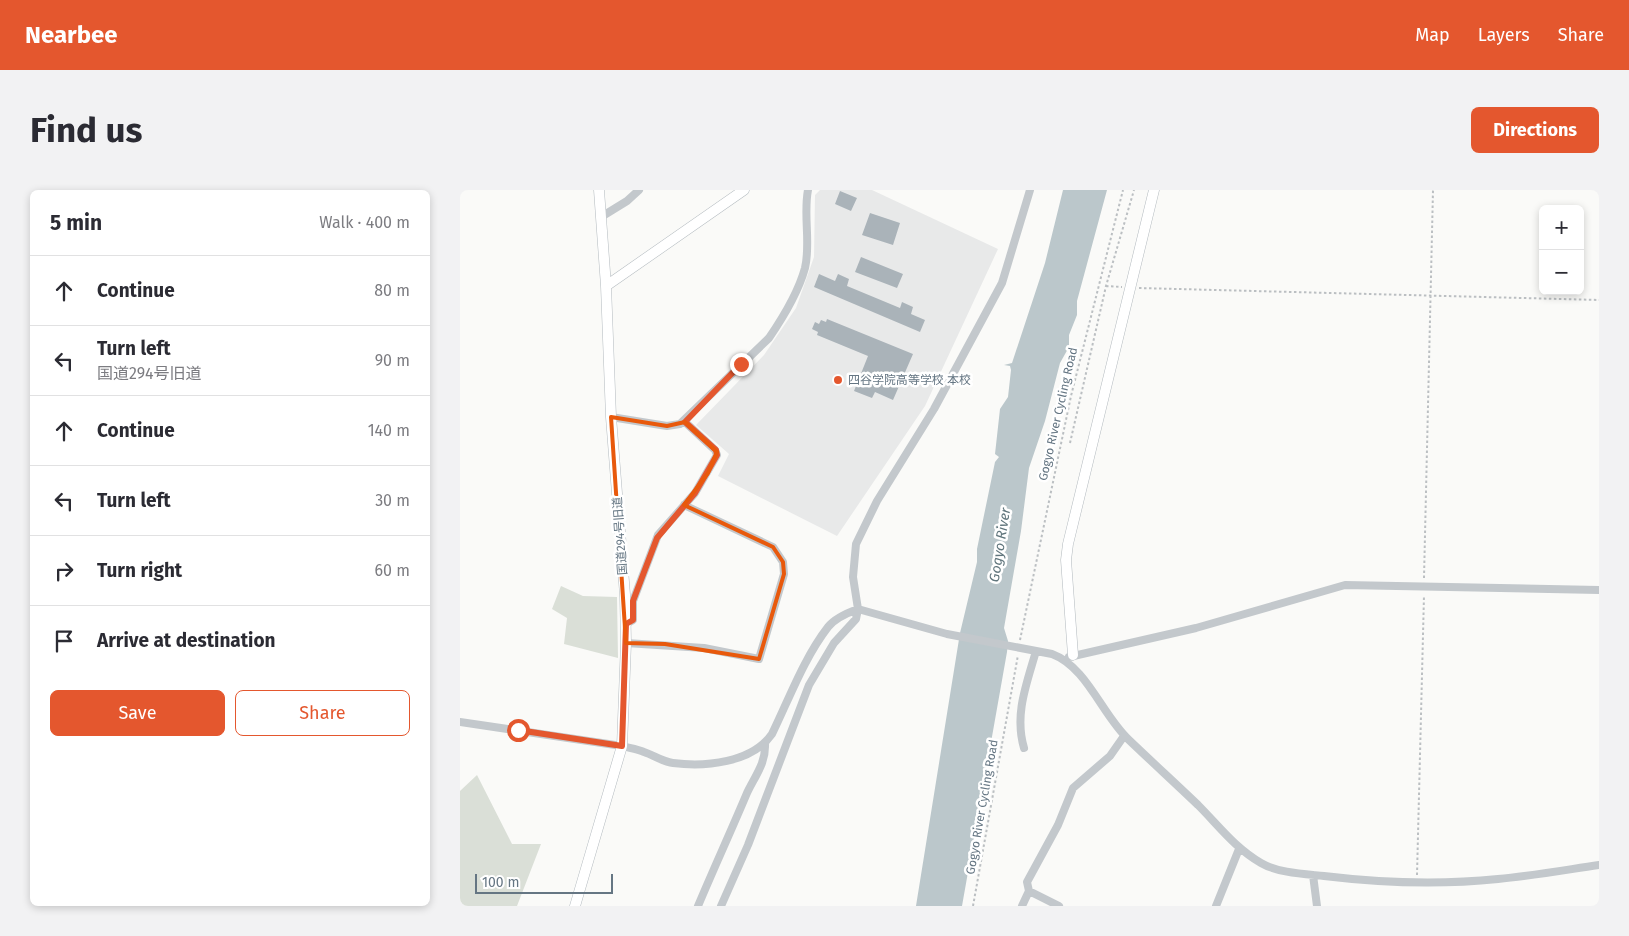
<!DOCTYPE html>
<html lang="en">
<head>
<meta charset="utf-8">
<style>
	:root { --surface:#fff; --page:#f2f2f3; --text:#2b2b33; --muted:#7c7c81; --line:#e1e1e2; --accent:#e4572e }
	body { margin:0; font-family:"Fira Sans","Noto Sans JP",sans-serif; background:var(--page); color:var(--text) }
	.controls { position:absolute; right:15px; top:15px; display:grid; overflow:hidden; border-radius:8px; box-shadow:0 2px 8px #0003 }
	.controls button { width:45px; height:45px; display:grid; place-items:center; padding:0; border:0; border-bottom:1px solid var(--line); background:var(--surface); color:var(--text); font:25px sans-serif }
	.scale { position:absolute; left:15px; bottom:12px; width:138px; box-sizing:border-box; padding-left:5px; border:2px solid #657683; border-top:0; font-size:14px; line-height:18px; white-space:nowrap; color:#657683; -webkit-text-stroke:4px #fff; paint-order:stroke }
	.stop { position:absolute; width:15px; height:15px; margin:-11px; border:4px solid #e4572e; border-radius:50%; background:#fff }
	.stop.end { background:#e4572e; border-color:#fff; box-shadow:0 1px 5px #0008 }
	.list { margin:0; padding:0; list-style:none }
	h2 { display:flex; justify-content:space-between; align-items:center; height:65px; margin:0; padding:0 20px; font-size:21px }
	h2 small { font-size:16px; font-weight:400; color:var(--muted) }
	.list li { display:grid; grid-template-columns:32px 1fr auto; gap:15px; align-items:center; box-sizing:border-box; height:70px; padding:0 20px; border-top:1px solid var(--line) }
	.list b { display:block; font-size:19px; white-space:nowrap }
	.list p { margin:0; font-size:16px; white-space:nowrap; color:var(--muted) }
	.list em { font-size:16px; font-style:normal; color:var(--muted) }
	.actions { display:flex; gap:10px; padding:15px 20px }
	.actions a { flex:1; padding:11px 0; border:1px solid var(--accent); border-radius:8px; text-align:center; font-size:18px; color:var(--accent) }
	.actions .main { background:var(--accent); color:#fff }
	.icon { flex:none; width:28px; height:28px; fill:none; stroke:currentColor; stroke-width:2; stroke-linecap:round; stroke-linejoin:round }
	.map { position:relative; flex:none; width:1139px; height:716px; overflow:hidden; border-radius:8px }
	header { display:flex; align-items:center; gap:30px; box-sizing:border-box; height:70px; padding:0 25px; background:var(--accent); color:#fff }
	header strong { font-size:24px }
	nav { display:flex; gap:28px; margin-inline-start:auto; font-size:18px }
	.intro { display:flex; align-items:center; justify-content:space-between; box-sizing:border-box; height:120px; padding:0 30px }
	h1 { margin:0; font-size:35px }
	.button { padding:12px 22px; border-radius:8px; background:var(--accent); color:#fff; font-size:18px; font-weight:700 }
	main { display:flex; gap:30px; padding:0 30px }
	aside { flex:1; background:var(--surface); border-radius:8px; box-shadow:0 2px 8px #0003 }
	.map>svg:first-child { display:block }
</style>
</head>
<body>
<header>
<strong>Nearbee</strong>
<nav><a>Map</a><a>Layers</a><a>Share</a></nav>
</header>
<div class="intro"><h1>Find us</h1><a class="button">Directions</a></div>
<main>
<aside>
<h2>5 min<small>Walk · 400 m</small></h2>
<ul class="list">
<li><svg class="icon" aria-label="ahead" viewBox="0 0 24 24"><path d="M12 20V5M6 11l6-6 6 6"/></svg><div><b>Continue</b></div><em>80 m</em></li>
<li><svg class="icon" aria-label="left" viewBox="0 0 24 24"><path d="M17 20v-9H6M10 6l-5 5 5 5"/></svg><div><b>Turn left</b><p>国道294号旧道</p></div><em>90 m</em></li>
<li><svg class="icon" aria-label="ahead" viewBox="0 0 24 24"><path d="M12 20V5M6 11l6-6 6 6"/></svg><div><b>Continue</b></div><em>140 m</em></li>
<li><svg class="icon" aria-label="left" viewBox="0 0 24 24"><path d="M17 20v-9H6M10 6l-5 5 5 5"/></svg><div><b>Turn left</b></div><em>30 m</em></li>
<li><svg class="icon" aria-label="right" viewBox="0 0 24 24"><path d="M7 20v-9h11M14 6l5 5-5 5"/></svg><div><b>Turn right</b></div><em>60 m</em></li>
<li><svg class="icon" aria-label="arrive" viewBox="0 0 24 24"><path d="M6 21V4h12l-3 4 3 4H6"/></svg><div><b>Arrive at destination</b></div></li>
</ul>
<div class="actions"><a class="main">Save</a><a>Share</a></div>
</aside>
<div class="map">
<svg width="1139" height="716" viewBox="0 0 1139 716">
	<rect width="100%" height="100%" fill="#fafaf8"/>
	<!-- built -->
	<path fill="#e8e9e9" d="M360 0H412L538 59 465 216 377 346 258 286 269 264 236 235 304 165 336 118 354 67 355 5Z"/>
	<!-- green -->
	<path fill="#dadfd7" d="M101 396 123 406 157 407 158 468 104 454 107 428 92 419Z
		M17 585 52 654H81L57 716H0V601Z"/>
	<!-- water -->
	<path fill="#bbc7cb" d="M603 0H647L617 111V125L609 145V157L600 173 585 231 569 278 561 341 544 438 548 451 547 462 502 716H456L500 443 517 372V359L535 272 539 267 535 264 540 219 548 207 551 180 550 176 544 175 552 173 585 73Z"/>
	<!-- building -->
	<path fill="#aab3b9" d="M380 1 397 8 391 21 375 14Z
		M410 23 440 33 433 55 402 45Z
		M401 67 443 84 437 98 395 82Z
		M359 84 375 91 378 84 389 89 387 96 440 118 442 112 453 117 451 124 465 130 460 142 354 97Z
		M367 129 453 164 433 210 415 202 412 208 394 201 408 166 357 145 358 142 352 139 355 132 359 134 361 130 366 132Z"/>
	<g fill="none" stroke-linecap="round" stroke-linejoin="round">
		<!-- secondary casing -->
		<g stroke="#b3babf" stroke-width="11">
			<path id="secondary" d="M146 96 284 0
				M613 465 606 370 608 354 694 0
				M115 716 162 556 166 453 165 405 151 227 146 96 139 0"/>
		</g>
		<!-- path -->
		<path stroke="#bbbfc2" stroke-width="2" stroke-dasharray="2.5 2.5" stroke-linecap="butt" d="M646 96 662 97
			M679 98 1139 110
			M610 253 646 96 674 0
			M964 388 973 0
			M560 450 611 206 663 0
			M957 685 964 405
			M513 716 558 465"/>
		<!-- street -->
		<path stroke="#c3c8cc" stroke-width="8" d="M141 27 167 11 179 0
			M151 227 207 236 220 234 309 148C322 129 339 100 345 78 351 53 343 25 348 0
			M166 434 173 430V411L198 345 235 303 257 265 255 260 225 232
			M166 453 244 458 299 469 324 384 323 372 313 357 224 315
			M609 467 736 438 885 395 1139 400
			M0 532 162 556C169 558 177 559 184 562 193 565 203 572 213 573 245 577 292 573 312 544 329 509 344 468 368 437 375 428 387 423 398 419L487 444 592 464C627 477 642 525 669 550 692 572 715 593 738 615 759 636 775 658 801 673 818 683 845 684 864 686 922 693 980 695 1038 689 1072 686 1105 680 1139 675
			M564 558C554 524 567 493 576 461
			M853 685 857 716
			M569 701 599 716
			M238 716C254 678 271 641 287 603 295 586 306 573 305 554
			M261 716 288 655 349 495 374 453 396 429 398 419 393 387 396 354 417 311 474 219 542 93 570 0
			M562 716 569 701 567 692 598 635 613 598 650 566 664 546
			M756 716 779 659"/>
		<!-- secondary -->
		<use href="#secondary" stroke="#fff" stroke-width="10"/>
	</g>
	<g fill="none" stroke-linecap="round" stroke-linejoin="round">
		<!-- route -->
		<path stroke="#e4572e" stroke-width="6" d="M58 540 162 556 166 434 173 430V411L197 348 235 303 257 265 256 260 225 232 281 174"/>
	</g>
	<!-- marked area -->
	<path fill="none" stroke="#e8590c" stroke-width="4" stroke-linejoin="round" d="M151 227 207 236 225 232 257 262 248 283 224 315 313 357 323 372 324 384 299 469 205 454 166 453Z"/>
	<!-- markers -->
	<circle fill="#e4572e" stroke="#fff" stroke-width="2" cx="378" cy="190" r="5"/>
	<g text-anchor="middle" dominant-baseline="central" stroke-width="5" stroke-linejoin="round" paint-order="stroke">
		<!-- poi labels -->
		<g font-size="12" fill="#657683" stroke="#fff" text-anchor="start">
			<text x="388" y="190">四谷学院高等学校 本校</text>
		</g>
		<!-- street labels -->
		<g font-size="12" fill="#657683" stroke="#fff">
			<text transform="translate(598 224) rotate(-77)">Gogyo River Cycling Road</text>
			<text transform="translate(160 346) rotate(-94)">国道294号旧道</text>
			<text transform="translate(522 617) rotate(-80)">Gogyo River Cycling Road</text>
		</g>
		<!-- water labels -->
		<g font-size="14" font-style="italic" fill="#60757c" stroke="#fff">
			<text transform="translate(540 355) rotate(-81)">Gogyo River</text>
		</g>
	</g>
</svg>
<div class="controls">
<button>+</button>
<button>−</button>
</div>
<div class="scale">100 m</div>
<div class="stop" style="left:58px;top:540px"></div>
<div class="stop end" style="left:281px;top:174px"></div>
</div>
</main>
</body>
</html>
